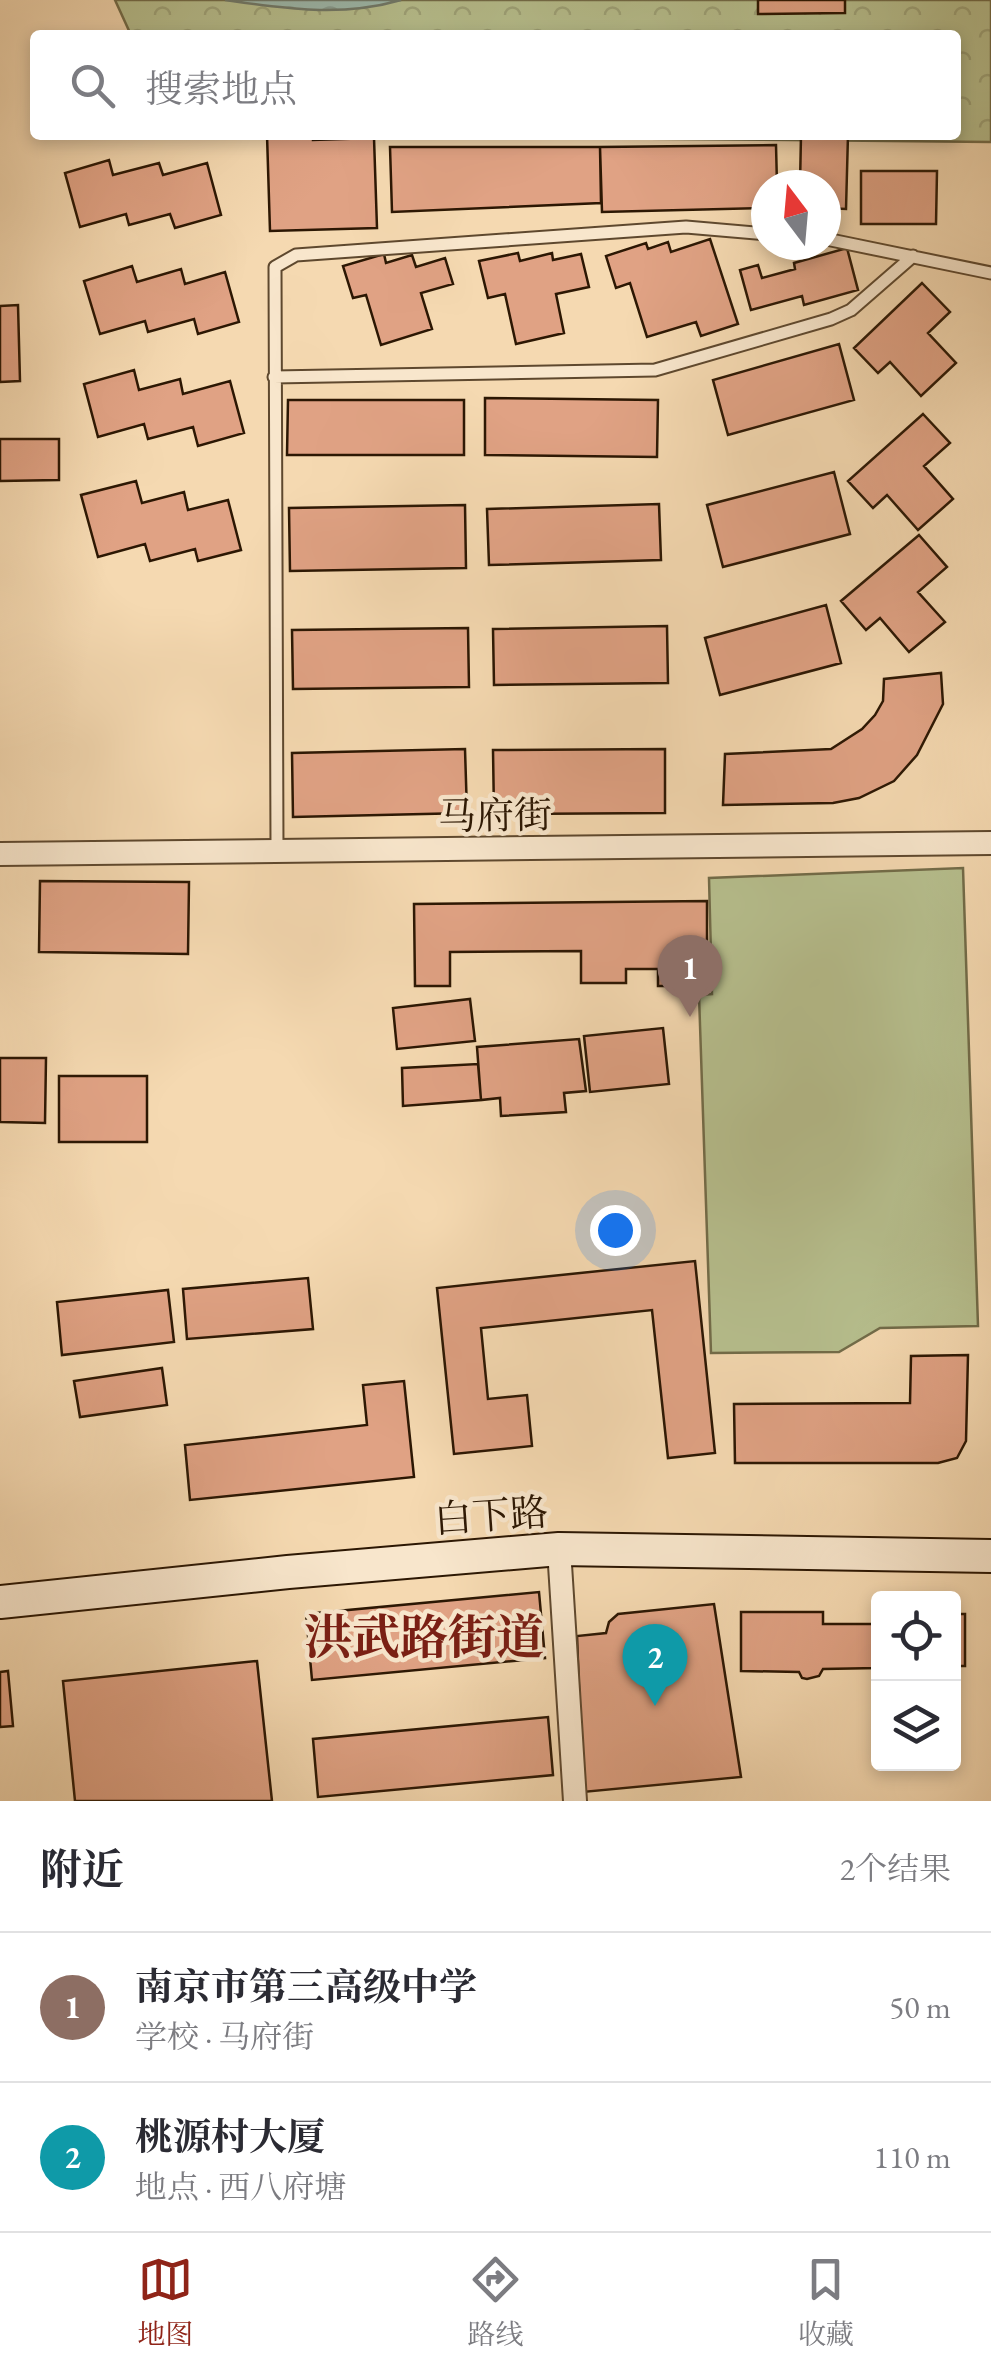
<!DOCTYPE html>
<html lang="zh">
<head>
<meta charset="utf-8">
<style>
	:root { --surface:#fff; --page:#f7f7f7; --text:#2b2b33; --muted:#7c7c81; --line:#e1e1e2; --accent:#8f2418 }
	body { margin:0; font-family:"EB Garamond","Noto Serif SC",serif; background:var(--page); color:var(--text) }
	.controls { position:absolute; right:30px; bottom:30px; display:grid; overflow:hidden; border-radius:10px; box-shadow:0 5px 15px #0003 }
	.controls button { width:90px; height:90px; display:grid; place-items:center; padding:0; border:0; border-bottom:2px solid var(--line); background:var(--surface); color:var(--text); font:50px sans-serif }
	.compass { position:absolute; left:751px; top:170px; width:90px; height:90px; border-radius:50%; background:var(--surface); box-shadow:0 5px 15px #0003; rotate:344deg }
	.you { position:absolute; left:615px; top:1230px; width:35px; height:35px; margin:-25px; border:8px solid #fff; border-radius:50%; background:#1a73e8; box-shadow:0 0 0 15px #1a73e833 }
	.badge { display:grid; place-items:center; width:65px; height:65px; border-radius:50%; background:var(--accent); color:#fff; font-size:32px; font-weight:700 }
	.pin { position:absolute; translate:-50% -82px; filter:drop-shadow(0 2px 5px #0008) }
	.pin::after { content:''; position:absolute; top:52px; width:35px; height:30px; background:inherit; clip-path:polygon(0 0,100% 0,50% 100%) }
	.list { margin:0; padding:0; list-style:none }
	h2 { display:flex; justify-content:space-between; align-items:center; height:130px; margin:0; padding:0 40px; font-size:42px }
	h2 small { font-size:32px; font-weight:400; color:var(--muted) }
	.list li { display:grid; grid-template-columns:65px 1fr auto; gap:30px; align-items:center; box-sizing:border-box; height:150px; padding:0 40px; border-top:2px solid var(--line) }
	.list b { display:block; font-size:38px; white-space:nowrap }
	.list p { margin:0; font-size:32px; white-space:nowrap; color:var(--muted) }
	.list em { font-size:32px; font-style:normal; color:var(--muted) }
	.icon { flex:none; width:55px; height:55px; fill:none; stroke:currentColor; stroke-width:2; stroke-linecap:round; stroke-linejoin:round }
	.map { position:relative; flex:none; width:991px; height:1801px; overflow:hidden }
	.search { position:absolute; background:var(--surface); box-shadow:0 5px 15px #0003; left:30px; right:30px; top:30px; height:110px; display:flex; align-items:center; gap:25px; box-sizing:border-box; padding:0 35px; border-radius:10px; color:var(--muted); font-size:38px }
	.sheet { height:430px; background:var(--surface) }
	nav { display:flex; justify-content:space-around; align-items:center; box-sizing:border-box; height:140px; border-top:2px solid var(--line); background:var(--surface); font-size:28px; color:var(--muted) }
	nav a { display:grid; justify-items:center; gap:5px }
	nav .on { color:var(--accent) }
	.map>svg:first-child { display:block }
</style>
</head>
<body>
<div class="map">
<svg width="991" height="1801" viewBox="0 0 991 1801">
	<defs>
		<pattern id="park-crowns" width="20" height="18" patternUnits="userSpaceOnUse" patternTransform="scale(2.5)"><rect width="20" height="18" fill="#b7c08f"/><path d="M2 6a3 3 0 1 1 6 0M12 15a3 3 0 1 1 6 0" fill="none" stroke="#9ea47a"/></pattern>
		<pattern id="water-waves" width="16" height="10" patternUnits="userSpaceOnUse" patternTransform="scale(2.5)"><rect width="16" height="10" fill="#9cbaae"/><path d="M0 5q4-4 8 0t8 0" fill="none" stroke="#879f94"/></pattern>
	</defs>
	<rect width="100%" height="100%" fill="#f5d9b1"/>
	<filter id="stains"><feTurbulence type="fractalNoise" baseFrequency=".002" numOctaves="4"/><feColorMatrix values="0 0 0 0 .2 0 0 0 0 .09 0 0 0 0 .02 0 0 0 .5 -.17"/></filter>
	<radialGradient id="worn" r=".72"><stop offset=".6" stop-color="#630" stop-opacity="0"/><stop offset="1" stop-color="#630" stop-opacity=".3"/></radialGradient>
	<!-- park -->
	<path fill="url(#park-crowns)" stroke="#726c49" stroke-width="2.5" d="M115 0H991V142L254 135H956V35H131Z"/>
	<!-- garden -->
	<path fill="#b7c08f" stroke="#726c49" stroke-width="2.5" d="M963 868 978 1326 880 1328 839 1352 711 1353 699 995 712 994 709 878Z"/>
	<!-- water -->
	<path fill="url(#water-waves)" stroke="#6f796a" stroke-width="2.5" d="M225 0H401C343 17 285 9 225 0Z"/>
	<!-- building -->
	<path fill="#e0a284" stroke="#2c1703" stroke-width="2.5" d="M758 0H845V13L758 14Z
		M267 135H313V140L374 138 377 228 270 231Z
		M801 135H848L846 209 826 208V185H800Z
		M776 145 777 185H766V208L602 212 600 147Z
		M390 147H600L601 203 392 212Z
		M109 160 113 175 159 163 163 175 207 163 221 215 175 228 170 214 129 225 126 214 80 227 65 173Z
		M861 171H937L936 224H861Z
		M710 239 738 324 701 336 696 322 647 337 630 283 616 288 606 256 646 243 648 249 668 242 671 252Z
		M847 248 858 290 804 305 802 296 751 310 740 270 758 265 762 278 795 269 794 263Z
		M518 253 520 261 552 253 553 260 581 254 589 287 556 294 564 333 516 344 505 294 488 298 479 261Z
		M384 254 386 263 412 255 416 267 445 258 453 284 421 293 432 329 381 345 366 295 353 298 343 266Z
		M132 266 137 282 181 269 185 284 225 272 239 322 198 334 194 319 148 332 145 321 100 334 84 281Z
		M922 283 950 312 928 333 956 363 921 396 890 362 878 373 854 348Z
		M18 305 20 381 0 382V306Z
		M839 344 854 400 728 435 713 380Z
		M134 370 139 390 180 379 183 394 230 381 244 433 198 446 193 427 148 439 144 424 98 437 84 384Z
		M485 398 658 400 657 457 485 455Z
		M288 400H464V455H287Z
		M923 414 950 443 924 466 953 499 918 530 887 495 873 508 848 481Z
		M0 439H59V480L0 481Z
		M834 472 850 534 723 567 707 505Z
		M136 481 142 503 184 492 188 510 228 500 241 550 198 561 195 549 150 561 145 544 98 557 81 495Z
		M659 504 661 560 489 565 487 509Z
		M465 505 466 568 290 571 289 508Z
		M919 535 947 567 918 592 945 622 909 652 880 618 866 630 841 601Z
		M826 605 841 663 720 695 705 638Z
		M667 626 668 683 494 685 493 629Z
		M468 628 469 687 293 689 292 630Z
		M941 673 943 704 917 755 894 781 859 798 833 803 723 805 725 754 831 749 862 729 875 715 883 701 884 679Z
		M465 749 467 813 293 817 292 753Z
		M665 749V813L494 814 493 750Z
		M40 881 189 882 188 954 39 952Z
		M707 901V986H658V969H626V983H581V951L450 952V986H415L414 904Z
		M470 999 475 1041 397 1049 393 1008Z
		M663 1028 669 1084 590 1092 584 1036Z
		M579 1039 586 1091 564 1093 566 1112 501 1116 500 1098 481 1100 477 1047Z
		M0 1058H46L45 1123 0 1122Z
		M478 1064 481 1100 403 1106 402 1068Z
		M59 1076H147V1142H59Z
		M695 1261 715 1453 668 1458 652 1310 481 1328 488 1399 527 1395 532 1446 454 1454 437 1288Z
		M308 1278 313 1329 187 1339 183 1289Z
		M168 1290 174 1342 62 1355 57 1302Z
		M968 1355 966 1441 957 1458 938 1463H735L734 1404 910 1403 911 1356Z
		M162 1368 167 1405 80 1417 74 1381Z
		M404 1381 414 1477 190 1500 185 1445 367 1425 363 1385Z
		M539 1592 545 1658 312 1680 306 1614Z
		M714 1604 741 1777 583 1792 577 1636 606 1633 609 1622 618 1614Z
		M741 1612H823V1624H878V1668L823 1669 819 1676 807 1679 802 1678 799 1672 741 1671Z
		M954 1614H965V1666H954Z
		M257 1661 272 1801H75L63 1681Z
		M8 1671 13 1726 0 1727V1672Z
		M548 1717 553 1775 318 1797 313 1739Z"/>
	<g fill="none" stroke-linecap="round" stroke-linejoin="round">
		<!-- service casing -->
		<g stroke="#5e482e" stroke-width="15">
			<path id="service" d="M826 239 991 273
				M274 377 655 370 831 319 851 310 913 256
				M277 848 275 267 296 255 686 227 766 234"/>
		</g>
		<!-- minor casing -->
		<g stroke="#5e482e" stroke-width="26">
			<path id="minor" d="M0 854 991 843
				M559 1549 575 1801"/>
		</g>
		<!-- secondary casing -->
		<g stroke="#2c1703" stroke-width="36">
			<path id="secondary" d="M0 1602 288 1572 559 1549 991 1556"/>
		</g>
		<!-- service -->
		<use href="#service" stroke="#f8e6cc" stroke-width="11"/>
		<!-- minor -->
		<use href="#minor" stroke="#f8e6cc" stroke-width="22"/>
		<!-- secondary -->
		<use href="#secondary" stroke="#f8e6cc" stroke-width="32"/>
	</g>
	<g text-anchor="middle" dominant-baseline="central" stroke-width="9" stroke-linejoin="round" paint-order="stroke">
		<!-- street labels -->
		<g font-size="38" fill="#2c1703" stroke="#f8e6cc">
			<text transform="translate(495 815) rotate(-1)">马府街</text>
			<text transform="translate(491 1515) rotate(-4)">白下路</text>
		</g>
		<!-- district labels -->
		<g font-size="48" font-weight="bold" fill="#7a1f14" stroke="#f8e6cc">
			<text x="424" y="1637">洪武路街道</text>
		</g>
	</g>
	<rect width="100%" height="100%" filter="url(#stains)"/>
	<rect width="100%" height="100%" fill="url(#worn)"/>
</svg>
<div class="controls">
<button><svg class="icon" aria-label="locate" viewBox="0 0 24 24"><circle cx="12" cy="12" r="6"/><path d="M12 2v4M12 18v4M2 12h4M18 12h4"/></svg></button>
<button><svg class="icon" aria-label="layers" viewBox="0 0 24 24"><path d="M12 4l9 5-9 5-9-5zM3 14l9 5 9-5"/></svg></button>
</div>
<svg class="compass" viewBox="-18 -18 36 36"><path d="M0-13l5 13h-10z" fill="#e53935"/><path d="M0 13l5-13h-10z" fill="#7c7c81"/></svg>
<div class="you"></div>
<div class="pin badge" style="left:690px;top:1017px;background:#8d6e63">1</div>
<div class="pin badge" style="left:655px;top:1706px;background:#0f9aa8">2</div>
<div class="search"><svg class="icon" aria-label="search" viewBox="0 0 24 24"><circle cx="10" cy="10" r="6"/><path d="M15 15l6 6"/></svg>搜索地点</div>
</div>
<section class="sheet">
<h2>附近<small>2个结果</small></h2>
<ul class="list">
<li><span class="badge" style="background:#8d6e63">1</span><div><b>南京市第三高级中学</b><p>学校 · 马府街</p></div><em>50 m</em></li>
<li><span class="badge" style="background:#0f9aa8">2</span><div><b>桃源村大厦</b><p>地点 · 西八府塘</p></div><em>110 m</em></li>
</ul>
</section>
<nav>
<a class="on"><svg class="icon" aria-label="map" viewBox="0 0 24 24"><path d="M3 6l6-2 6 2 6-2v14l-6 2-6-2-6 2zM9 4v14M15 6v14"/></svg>地图</a>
<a><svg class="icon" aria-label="directions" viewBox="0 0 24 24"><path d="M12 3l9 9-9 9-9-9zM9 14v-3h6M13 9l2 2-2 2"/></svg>路线</a>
<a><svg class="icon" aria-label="saved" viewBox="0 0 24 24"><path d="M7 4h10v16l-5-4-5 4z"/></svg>收藏</a>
</nav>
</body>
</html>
